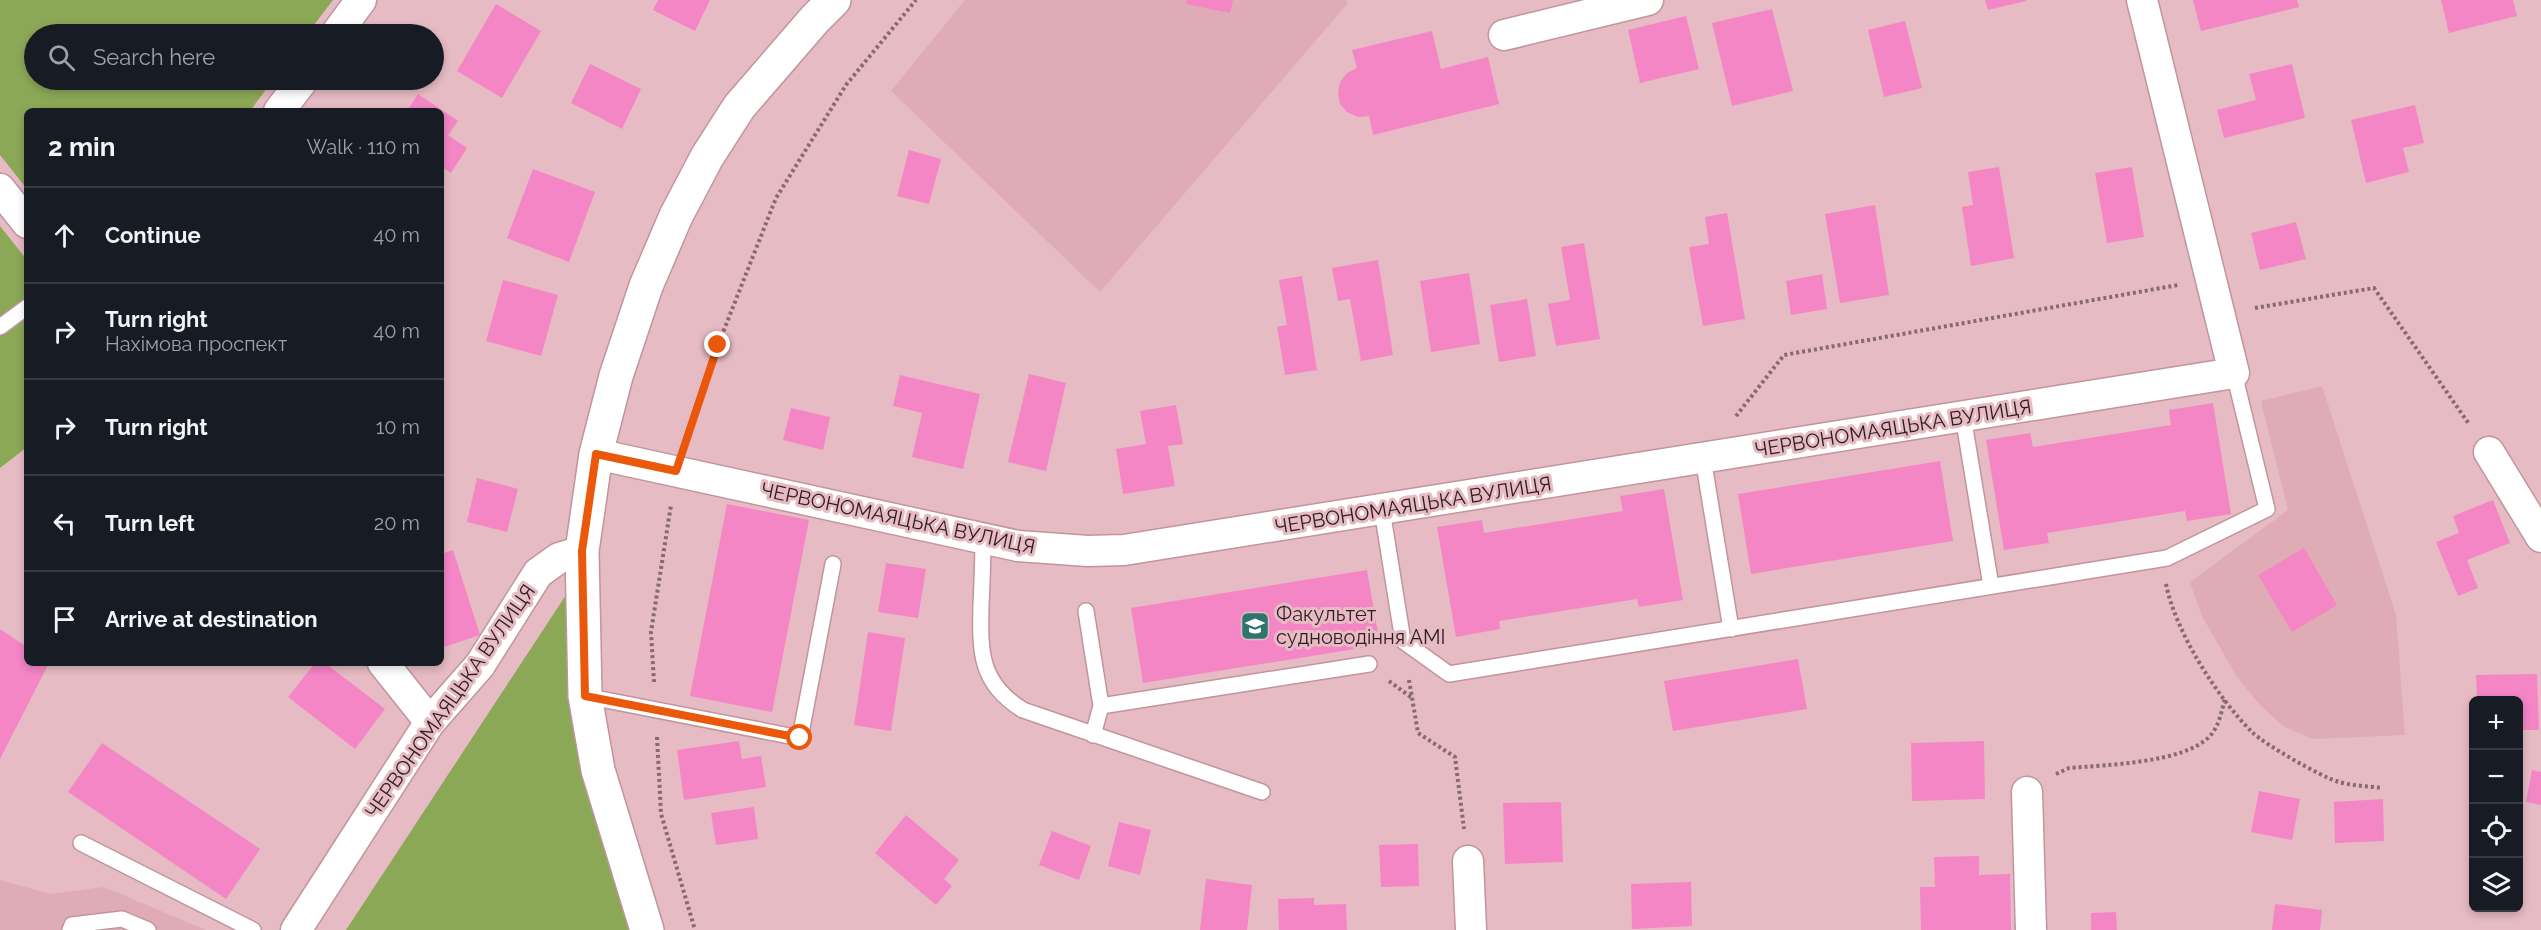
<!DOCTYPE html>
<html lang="en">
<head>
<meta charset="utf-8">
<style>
	:root { --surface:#171b24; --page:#242831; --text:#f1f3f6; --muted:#9ea1a6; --line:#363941 }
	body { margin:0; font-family:Raleway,sans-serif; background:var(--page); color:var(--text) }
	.controls { position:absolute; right:18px; bottom:18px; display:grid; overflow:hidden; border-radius:9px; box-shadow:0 3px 9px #0003 }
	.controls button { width:54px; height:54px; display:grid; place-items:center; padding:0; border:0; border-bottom:2px solid var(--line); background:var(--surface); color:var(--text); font:30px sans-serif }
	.stop { position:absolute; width:18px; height:18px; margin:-14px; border:4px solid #ea580c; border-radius:50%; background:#fff }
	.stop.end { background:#ea580c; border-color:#fff; box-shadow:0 2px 6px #0008 }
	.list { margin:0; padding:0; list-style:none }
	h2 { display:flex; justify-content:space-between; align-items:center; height:78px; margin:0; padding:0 24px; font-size:26px }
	h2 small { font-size:20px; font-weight:400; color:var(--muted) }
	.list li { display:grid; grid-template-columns:39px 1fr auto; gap:18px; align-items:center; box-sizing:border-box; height:96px; padding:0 24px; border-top:2px solid var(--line) }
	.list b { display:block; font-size:22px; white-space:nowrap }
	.list p { margin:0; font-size:20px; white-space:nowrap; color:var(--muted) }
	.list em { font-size:20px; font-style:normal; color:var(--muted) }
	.icon { flex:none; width:33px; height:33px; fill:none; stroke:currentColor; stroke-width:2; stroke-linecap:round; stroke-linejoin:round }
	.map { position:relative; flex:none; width:2541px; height:930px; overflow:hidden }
	.search { position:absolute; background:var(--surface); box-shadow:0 3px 9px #0003; left:24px; top:24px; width:420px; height:66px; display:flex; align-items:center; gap:15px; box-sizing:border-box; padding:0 21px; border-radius:33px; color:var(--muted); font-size:22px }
	.panel { position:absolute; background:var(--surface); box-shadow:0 3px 9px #0003; left:24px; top:108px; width:420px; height:558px; border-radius:9px }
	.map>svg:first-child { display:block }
</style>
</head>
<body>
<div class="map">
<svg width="2541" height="930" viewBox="0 0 2541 930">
	<rect width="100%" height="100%" fill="#e7bbc3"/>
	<!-- built -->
	<path fill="#dfabb5" d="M965 0H1346L1348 3 1100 292 891 91Z
		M2322 386 2396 615 2405 735 2312 739 2283 726 2260 705 2237 677 2202 616 2190 582 2288 510 2261 401Z
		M0 880 50 894 104 887 206 930H0Z"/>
	<!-- green -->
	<path fill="#8ba857" d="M0 0H333L307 34H34V80H273L250 111H27V189L0 155Z
		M0 226 27 260V447L0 468Z
		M568 592 566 615 569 698 630 930H346Z"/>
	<!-- building -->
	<path fill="#f486c6" d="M658 0H710L695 31 653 10Z
		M1187 0H1233L1230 13 1186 4Z
		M1985 0H2026V1L1988 10Z
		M2193 0H2297L2299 7 2201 31Z
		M2441 0H2513L2517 16 2449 33Z
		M496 4 541 31 502 98 457 71Z
		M1772 9 1793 91 1732 106 1712 23Z
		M1686 16 1699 69 1640 83 1628 30Z
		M1905 21 1922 88 1884 97 1868 30Z
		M1432 31 1441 69 1488 57 1499 104 1373 135 1369 116 1358 117 1347 112 1340 104 1338 93 1340 82 1347 73 1357 68 1352 50Z
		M590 64 641 89 622 129 571 103Z
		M2292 64 2305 118 2224 138 2217 110 2256 100 2249 74Z
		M418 94 458 121 448 135 467 148 451 173 441 167V111H407Z
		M2415 105 2424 143 2403 148 2409 172 2366 183 2351 120Z
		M909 150 941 159 929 204 897 196Z
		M1999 167 2014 258 1971 266 1962 207 1973 205 1968 172Z
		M2132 167 2144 237 2107 243 2095 173Z
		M533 169 595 192 569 262 507 238Z
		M1875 205 1889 295 1840 303 1825 214Z
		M1727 213 1745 319 1703 326 1689 247 1709 244 1705 217Z
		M2296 222 2306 259 2260 270 2251 233Z
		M1584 243 1600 339 1556 346 1548 304 1570 300 1561 247Z
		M1378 260 1393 355 1361 361 1350 299 1338 301 1332 268Z
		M1469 273 1480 344 1431 352 1420 281Z
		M1822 274 1827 309 1791 315 1786 281Z
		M1302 276 1317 370 1285 375 1277 327 1287 325 1279 280Z
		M503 280 558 295 541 356 486 341Z
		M1527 299 1536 356 1499 362 1490 305Z
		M1029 374 1066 383 1046 471 1008 462Z
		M900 375 980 394 963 469 912 457 922 413 893 406Z
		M2213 403 2231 514 2187 521 2185 511 2047 533 2049 543 2004 550 1986 440 2030 433 2033 447 2171 425 2169 410Z
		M1176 405 1183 444 1168 446 1175 486 1123 494 1116 449 1146 444 1140 411Z
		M791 408 830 417 823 450 783 440Z
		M1940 461 1953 541 1751 574 1738 494Z
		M477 478 518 489 507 532 467 522Z
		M1664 489 1683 600 1639 607 1637 599 1499 621 1500 629 1456 637 1437 527 1482 520 1484 533 1623 511 1620 496Z
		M2493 500 2510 543 2467 560 2478 588 2458 596 2436 542 2459 533 2453 516Z
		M727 504 809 520 772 712 690 696Z
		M2304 548 2337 605 2292 632 2258 575Z
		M453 550 480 635 441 648V554Z
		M886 563 926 569 918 618 878 612Z
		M1367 570 1380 645 1143 683 1131 608Z
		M0 629 27 647V663H49L0 759Z
		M868 632 905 638 891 731 854 725Z
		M1798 659 1807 709 1673 731 1664 681Z
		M315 663H325L385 709 355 749 288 697Z
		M2537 674 2539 730H2518V700H2477L2476 675Z
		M739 741 742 759 761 756 766 787 684 800 677 750Z
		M1984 741 1985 799 1912 801 1911 743Z
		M102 743 260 849 226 899 68 792Z
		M2532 770 2541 772V805L2526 802Z
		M2259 791 2300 799 2292 840 2251 832Z
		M2383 799 2384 841 2335 843 2334 802Z
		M1561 802 1563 862 1505 864 1503 803Z
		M754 807 758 839 716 845 711 813Z
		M906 815 959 860 944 879 952 886 936 905 875 853Z
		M1119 822 1151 830 1140 875 1108 866Z
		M1052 831 1091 846 1079 880 1039 865Z
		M1418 844 1419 886 1381 887 1379 845Z
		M1979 856V875L2010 874 2011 930H1921L1920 887H1935L1934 857Z
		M1206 879 1252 885 1247 930H1200Z
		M1691 882 1692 926 1632 929 1631 884Z
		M1314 898V905L1346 904 1347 930H1279L1278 899Z
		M2275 904 2322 910 2320 930H2272Z
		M2116 912 2117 930H2091V913Z"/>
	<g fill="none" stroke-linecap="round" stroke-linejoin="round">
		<!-- service casing -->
		<g stroke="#c0959d" stroke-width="18">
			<path id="service" d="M0 327 27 307
				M1963 416 1991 586
				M1703 458 1731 629
				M1382 510 1403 641 1449 674 2167 558 2267 509 2234 373
				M983 539C983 561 982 583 981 605 980 651 979 683 1023 710L1262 792
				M1086 611 1101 706 1093 735
				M585 696 800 738 833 564
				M1101 706 1369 664
				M81 843 253 930
				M70 930 72 925 122 919 148 930"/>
		</g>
		<!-- minor casing -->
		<g stroke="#c0959d" stroke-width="33">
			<path id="minor" d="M336 34 361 0
				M1504 35 1648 0
				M279 111 303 80
				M0 189 27 223
				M2489 452 2541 537
				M596 454 1018 546 1088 551 1124 550 2234 373 2142 0
				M383 663 430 722
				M2027 792 2031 930
				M1468 861 1471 930
				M296 930 430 722 480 665 538 573 559 558 582 551"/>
		</g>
		<!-- secondary casing -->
		<g stroke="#c0959d" stroke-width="36">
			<path id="secondary" d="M647 930 598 770 585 696 582 551 596 454 616 376 646 286 676 216 707 157 739 107 815 19 834 0"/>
		</g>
		<!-- path -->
		<path stroke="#87696f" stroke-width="4" stroke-dasharray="3 3" stroke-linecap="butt" d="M2255 308 2374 288 2469 424
			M1736 416 1784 355 2178 285
			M686 439 718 345 776 198 846 85 916 0
			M2166 584C2175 631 2218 699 2253 733 2266 745 2320 776 2336 781 2350 786 2368 786 2382 788
			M1409 680 1418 733 1455 757 1464 829
			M1389 681 1412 698
			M654 682 651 632 671 505
			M657 737 661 814 695 930
			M2056 774 2069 768C2105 765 2183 763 2209 737 2219 727 2221 713 2225 699"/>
		<!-- service -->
		<use href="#service" stroke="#fff" stroke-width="15"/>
		<!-- minor -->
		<use href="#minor" stroke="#fff" stroke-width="30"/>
		<!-- secondary -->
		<use href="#secondary" stroke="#fff" stroke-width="33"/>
	</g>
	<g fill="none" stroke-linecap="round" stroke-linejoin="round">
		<!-- route -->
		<path stroke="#ea580c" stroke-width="8" d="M718 345 676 471 596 454 582 551 585 696 800 738"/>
	</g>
	<!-- icons -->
	<defs>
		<g id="university-square" transform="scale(1.5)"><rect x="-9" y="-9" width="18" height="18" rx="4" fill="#2d756d" stroke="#e7bbc3"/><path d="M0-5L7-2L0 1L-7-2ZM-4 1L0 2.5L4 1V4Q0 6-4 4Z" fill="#fff"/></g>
	</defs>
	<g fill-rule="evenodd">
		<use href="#university-square" x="1255" y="626"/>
	</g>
	<g text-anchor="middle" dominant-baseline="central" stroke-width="6" stroke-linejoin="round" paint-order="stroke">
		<!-- street labels -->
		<g font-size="20" fill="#2d1d20" stroke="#e7bbc3">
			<text transform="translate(1893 428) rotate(-9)">ЧЕРВОНОМАЯЦЬКА ВУЛИЦЯ</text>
			<text transform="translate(1413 505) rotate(-9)">ЧЕРВОНОМАЯЦЬКА ВУЛИЦЯ</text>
			<text transform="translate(898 518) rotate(12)">ЧЕРВОНОМАЯЦЬКА ВУЛИЦЯ</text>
			<text transform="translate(450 701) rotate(-55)">ЧЕРВОНОМАЯЦЬКА ВУЛИЦЯ</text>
		</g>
		<!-- poi labels -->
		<g font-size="20" fill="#2d1d20" stroke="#e7bbc3" text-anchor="start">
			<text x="1276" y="614">Факультет<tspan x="1276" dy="23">судноводіння АМІ</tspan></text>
		</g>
	</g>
</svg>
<div class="controls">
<button>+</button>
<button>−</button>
<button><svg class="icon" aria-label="locate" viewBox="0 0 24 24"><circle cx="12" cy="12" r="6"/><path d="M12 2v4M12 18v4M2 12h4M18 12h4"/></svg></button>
<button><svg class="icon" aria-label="layers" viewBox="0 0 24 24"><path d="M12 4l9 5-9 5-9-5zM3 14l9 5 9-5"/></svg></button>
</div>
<div class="stop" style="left:800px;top:738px"></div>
<div class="stop end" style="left:718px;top:345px"></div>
<div class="search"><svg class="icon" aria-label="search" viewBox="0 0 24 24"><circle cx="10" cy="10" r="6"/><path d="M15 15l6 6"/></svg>Search here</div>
<section class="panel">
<h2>2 min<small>Walk · 110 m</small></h2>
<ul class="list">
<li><svg class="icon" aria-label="ahead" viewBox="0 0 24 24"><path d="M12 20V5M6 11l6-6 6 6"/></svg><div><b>Continue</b></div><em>40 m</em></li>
<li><svg class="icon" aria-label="right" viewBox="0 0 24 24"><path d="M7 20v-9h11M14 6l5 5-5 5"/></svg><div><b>Turn right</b><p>Нахімова проспект</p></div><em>40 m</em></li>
<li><svg class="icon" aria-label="right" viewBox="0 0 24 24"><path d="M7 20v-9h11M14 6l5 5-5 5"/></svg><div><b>Turn right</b></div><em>10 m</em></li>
<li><svg class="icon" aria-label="left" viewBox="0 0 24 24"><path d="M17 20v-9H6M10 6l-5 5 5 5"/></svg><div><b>Turn left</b></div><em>20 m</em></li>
<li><svg class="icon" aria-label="arrive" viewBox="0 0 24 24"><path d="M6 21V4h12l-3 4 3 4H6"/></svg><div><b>Arrive at destination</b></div></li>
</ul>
</section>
</div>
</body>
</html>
